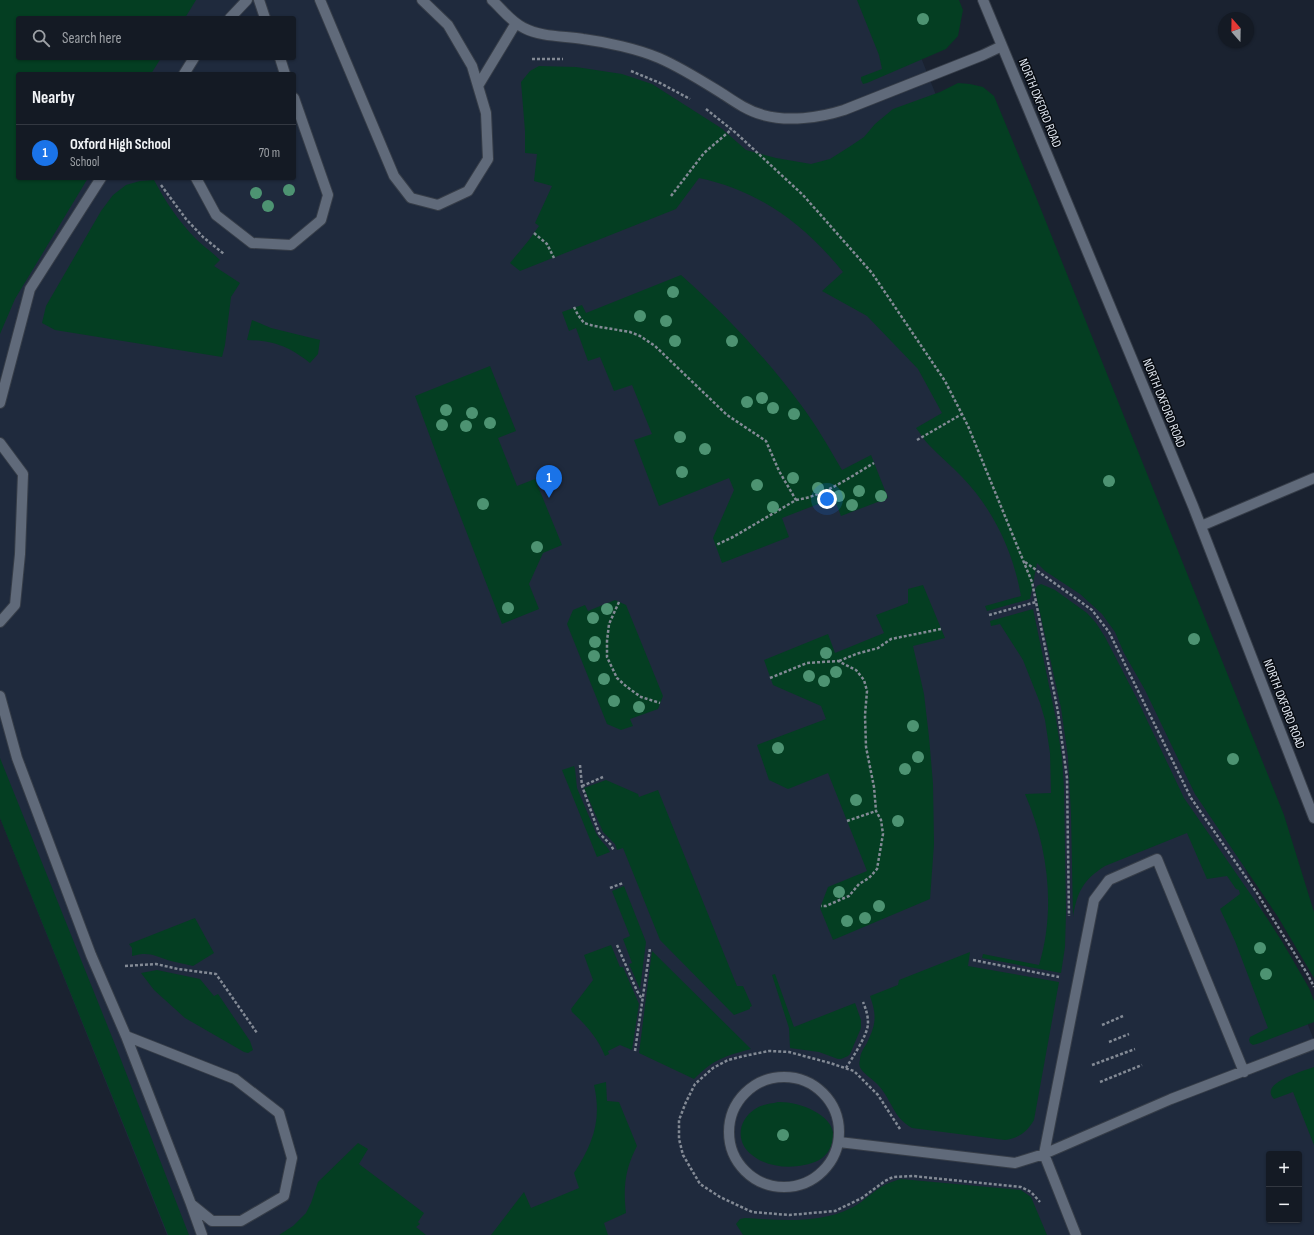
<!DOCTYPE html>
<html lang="en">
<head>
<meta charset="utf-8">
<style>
	:root { --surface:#141a24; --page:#212731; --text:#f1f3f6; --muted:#9da1a6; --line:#333841; --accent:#1a73e8 }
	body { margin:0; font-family:"Sofia Sans Condensed",sans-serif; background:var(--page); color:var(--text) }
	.controls { position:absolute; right:12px; bottom:12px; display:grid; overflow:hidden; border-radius:4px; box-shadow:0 1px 3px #0004 }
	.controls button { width:36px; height:36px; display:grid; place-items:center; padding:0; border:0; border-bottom:1px solid var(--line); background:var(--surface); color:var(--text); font:20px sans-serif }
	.compass { position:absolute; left:1218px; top:12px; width:36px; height:36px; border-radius:50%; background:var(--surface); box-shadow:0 1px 3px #0004; rotate:340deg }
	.you { position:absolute; left:827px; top:499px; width:14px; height:14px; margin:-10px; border:3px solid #fff; border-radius:50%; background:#1a73e8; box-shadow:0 0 0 6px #1a73e833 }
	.badge { display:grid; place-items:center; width:26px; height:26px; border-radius:50%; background:var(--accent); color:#fff; font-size:13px; font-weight:700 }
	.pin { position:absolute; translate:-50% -33px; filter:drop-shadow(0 1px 2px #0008) }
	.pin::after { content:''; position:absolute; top:21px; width:14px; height:12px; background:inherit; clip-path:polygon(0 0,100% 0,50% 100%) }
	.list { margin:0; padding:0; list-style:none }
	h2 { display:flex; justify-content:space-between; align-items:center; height:52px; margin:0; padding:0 16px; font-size:17px }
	h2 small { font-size:13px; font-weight:400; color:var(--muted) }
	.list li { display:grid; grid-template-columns:26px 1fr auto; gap:12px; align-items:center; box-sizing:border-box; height:56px; padding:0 16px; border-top:1px solid var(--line) }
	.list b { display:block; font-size:15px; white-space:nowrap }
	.list p { margin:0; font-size:13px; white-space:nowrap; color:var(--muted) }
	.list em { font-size:13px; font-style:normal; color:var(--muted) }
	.icon { flex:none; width:22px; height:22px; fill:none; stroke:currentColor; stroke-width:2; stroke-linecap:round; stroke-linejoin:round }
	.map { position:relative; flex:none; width:1314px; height:1235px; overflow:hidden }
	.search { position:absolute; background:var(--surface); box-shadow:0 1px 3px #0004; left:16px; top:16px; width:280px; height:44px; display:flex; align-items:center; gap:10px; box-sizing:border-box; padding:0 14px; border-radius:4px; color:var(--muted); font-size:15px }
	.panel { position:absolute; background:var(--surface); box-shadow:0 1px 3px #0004; left:16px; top:72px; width:280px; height:108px; border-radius:4px }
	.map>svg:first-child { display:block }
</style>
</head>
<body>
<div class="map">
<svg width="1314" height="1235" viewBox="0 0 1314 1235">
	<rect width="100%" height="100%" fill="#1a2230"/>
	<!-- built -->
	<path fill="#1f2a3d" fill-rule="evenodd" d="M0 0H898L1314 1040V1235H167L0 818ZM18 18H294V58H18ZM18 74H294V178H18ZM1269 1154H1299V1220H1269Z"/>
	<!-- green -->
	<path fill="#043e22" d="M0 0H196L185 18H18V58H161L151 74H18V178H88L15 299 0 334Z
		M857 0H959L963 10 958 36 946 49 867 83 863 84 861 80V77L882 69 879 55Z
		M539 66 576 67 622 74 652 84 721 128 746 150 776 158 811 164 830 159 849 147 864 137 875 124 893 109 940 92 958 83 970 84 983 87 994 96 1036 197 1284 815 1314 912V978L1278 917 1195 794 1145 690 1124 653 1115 632 1102 614 1080 594 1045 571 1037 563 1030 599 987 611 985 606 1021 596C1013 551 993 509 962 477 952 466 939 456 929 445 924 440 920 433 916 428L942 413 918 369 867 316 822 291 843 272C804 224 760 191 699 178L676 209 520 271 510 263 529 240 539 226 535 223 552 186 534 181 537 154 525 153V131L521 82 530 71Z
		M154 180C165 201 179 222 196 239 203 246 212 252 220 260L214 266 240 283 231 297 225 345 222 357 55 330 42 323 46 306 101 211 113 195 126 185 140 181Z
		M681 275C726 315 766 358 801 405 817 426 829 448 842 470L871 455 888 498 841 516 834 498 782 518 789 537 722 563 713 538 734 490 729 478 659 506 634 440 652 434 632 385 614 391 600 357 588 361 576 328 569 331 562 312 582 305 586 313Z
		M252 320 271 328 320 340 318 354 310 363C288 346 274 341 247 340Z
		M490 366 516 431 498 438 517 486 535 479 562 545 543 553 529 584 539 609 502 624 439 461 415 396Z
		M1041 584 1055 590 1087 613 1096 623 1105 637 1136 697 1184 798 1267 918 1283 943 1309 988 1314 1001V1022L1260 1043 1253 1045 1250 1043 1249 1040 1250 1037 1268 1028 1235 941 1220 909 1240 894 1239 890 1236 889 1227 876 1207 879 1187 833 1105 866C1083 880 1077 892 1073 917L1071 814 1068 757 1061 708 1035 590 1037 586Z
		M923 585 945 638 913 646 924 694 929 737 933 784 934 844 930 899 833 940 820 908 828 887 867 871 828 773 788 789 769 780 757 745 826 719 821 706 773 685 764 660 828 634 835 653 884 633 876 615 908 603V589Z
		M615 600 626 605 663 696 658 709 630 719 633 726 621 730 607 724 567 624 573 610 585 605 588 611Z
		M1033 609 1056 719 1062 758 1064 788 1066 912 1065 947 1061 973 982 958 983 954 1039 965C1056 909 1048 847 1025 794L1051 793 1050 753 1045 720 1040 703 1023 660 1000 624 991 626 990 621Z
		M0 758 116 1047 189 1235H168L0 818Z
		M574 766 575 769 577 788 596 833C600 841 607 845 610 852L597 857 562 770Z
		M606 780 638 794 639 797 658 790 737 986H743L752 1006 750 1007V1009L734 1015 660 940 623 848 617 850 615 844 603 832 584 788Z
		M624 886 646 942 640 989 629 964 632 963 623 939 630 936 612 891Z
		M195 918 214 953 193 966C186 964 178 963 171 961 155 956 149 951 132 956V948L129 944Z
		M611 945 620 967H623L639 1004 632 1050 620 1045 608 1051 609 1054 605 1056C598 1038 585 1024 572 1012L571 1009 593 980 584 955Z
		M652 951 751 1049C725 1056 714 1059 694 1079L639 1053Z
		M970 952 968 966 1059 982 1034 1120C1027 1132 1019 1138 1005 1140L912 1128C892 1116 893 1102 879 1086 874 1080 865 1075 861 1069 859 1066 859 1063 860 1060 860 1053 864 1048 867 1043 876 1024 877 1016 870 996L898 985 899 980Z
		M157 970 200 979 214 996 218 994 250 1041 253 1050 248 1053 244 1052 185 1018 154 990 141 973Z
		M775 974 794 1027 855 1003 861 1020V1028L850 1054 848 1056 841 1059H838L819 1052 790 1048 789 1028 772 975Z
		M1314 1067V1145L1293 1092 1274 1099C1258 1083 1304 1071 1314 1067Z
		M606 1082 607 1101 619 1102 637 1146C625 1169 623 1187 626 1213L604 1223 608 1235H491L524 1192 531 1208 579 1188 574 1173C593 1144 602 1120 594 1085Z
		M778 1102C801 1101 848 1119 829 1150 824 1159 815 1163 804 1165 787 1169 765 1166 752 1155 735 1142 738 1120 755 1109 762 1104 770 1104 778 1102Z
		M358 1143 368 1149 359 1164 424 1213 418 1222 420 1224 416 1227 426 1235H279L293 1226 306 1213 311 1203 318 1182Z
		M901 1179 1021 1190 1031 1197 1047 1235H743L736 1224 740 1219 745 1218C778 1220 818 1224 849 1209 861 1204 870 1194 881 1187 888 1183 894 1181 901 1179Z"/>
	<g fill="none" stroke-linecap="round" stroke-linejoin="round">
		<!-- minor casing -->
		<g stroke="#363d48" stroke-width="12">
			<path id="minor" d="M259 0 265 18
				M320 0 394 176 411 198 438 205 468 191 488 159 486 113 472 66 448 25 422 0
				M492 0C502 9 511 22 524 28 541 37 564 36 583 39 606 42 638 49 659 58 682 68 702 81 723 94 735 102 748 111 763 115 788 122 819 118 844 110L983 55 1002 46
				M983 0 1193 506 1314 818
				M230 18 247 0
				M280 58 285 74
				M184 74 194 58
				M478 86 516 23
				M196 178 216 215 252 243 291 245 321 220 328 195 294 98
				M0 403 30 289 101 178
				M0 443 23 474 20 554 15 605 0 622
				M1201 526 1314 478
				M0 696 17 758 91 955 126 1036 191 1204 212 1221H241L284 1196 292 1158 279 1113 235 1079 126 1036
				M729 1132a55 55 0 1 1 110 0a55 55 0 1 1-110 0Z
				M839 1142 1015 1163 1044 1154 1171 1099 1314 1044
				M191 1204 202 1235
				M1076 1235 1044 1154 1094 900 1109 880 1157 859 1244 1072"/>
		</g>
		<!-- path -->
		<path stroke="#838a95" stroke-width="2.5" stroke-dasharray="3 2" stroke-linecap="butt" d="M532 59H563
			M631 71 660 83 690 99
			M706 109 736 133 803 195 872 273 945 381 968 426 1032 582 1058 712 1067 778 1069 916
			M161 185 186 219 203 237 224 254
			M671 196 704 153 732 129
			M534 233 547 244 554 258
			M574 307 578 315 584 323 594 326 630 332 640 336 655 346 727 415 766 441 779 471 796 500 733 537 716 545
			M917 440 962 414
			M796 500C824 496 850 477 874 463
			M1025 562 1092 610 1109 632 1191 798 1257 893 1308 975 1314 987
			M619 602 609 624 607 641V657L617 678 627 687 641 697 660 703
			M989 615 1036 602
			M839 661 856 654 878 648 891 639 941 629
			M770 678 807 663 838 661 856 670 864 680 867 691 865 715 866 747 874 787 876 811 881 820 883 834 877 869 869 878 859 884 849 896 826 906H821
			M580 765 582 786 599 833 611 845 614 851
			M582 786 603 777
			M847 821 876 811
			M610 888 623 883
			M617 945 637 991 642 999
			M973 960 1059 977
			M125 966 156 964 178 969 216 974 257 1033
			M1102 1025 1123 1016
			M1109 1042 1129 1034
			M635 1051 650 948
			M1092 1065 1135 1049
			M846 1068C852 1058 868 1035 868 1023 868 1016 866 1009 863 1002
			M1100 1082 1142 1065
			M900 1129 878 1095 854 1071 830 1063 789 1052 769 1051 744 1056 728 1060 713 1068 695 1084 686 1102 679 1120V1139L683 1155 700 1184 720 1197 752 1212 789 1215 835 1211 862 1198 885 1181 893 1177 913 1176 1021 1187 1031 1192 1040 1202"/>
		<!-- minor -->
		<use href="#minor" stroke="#606a7a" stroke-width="10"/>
	</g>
	<!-- trees -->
	<g fill="#4d9372">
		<circle cx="923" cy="19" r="6"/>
		<circle cx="289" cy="190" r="6"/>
		<circle cx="256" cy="193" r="6"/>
		<circle cx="268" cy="206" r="6"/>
		<circle cx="673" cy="292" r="6"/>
		<circle cx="640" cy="316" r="6"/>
		<circle cx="666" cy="321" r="6"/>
		<circle cx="675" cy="341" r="6"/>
		<circle cx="732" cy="341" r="6"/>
		<circle cx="762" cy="398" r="6"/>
		<circle cx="747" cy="402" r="6"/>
		<circle cx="773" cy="408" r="6"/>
		<circle cx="446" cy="410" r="6"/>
		<circle cx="472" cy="413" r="6"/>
		<circle cx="794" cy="414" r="6"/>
		<circle cx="490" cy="423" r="6"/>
		<circle cx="442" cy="425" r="6"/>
		<circle cx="466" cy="426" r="6"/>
		<circle cx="680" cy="437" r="6"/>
		<circle cx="705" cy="449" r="6"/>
		<circle cx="682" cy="472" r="6"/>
		<circle cx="793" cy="478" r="6"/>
		<circle cx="1109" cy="481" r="6"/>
		<circle cx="757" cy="485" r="6"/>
		<circle cx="818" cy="488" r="6"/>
		<circle cx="859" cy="491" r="6"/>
		<circle cx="839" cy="496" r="6"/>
		<circle cx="881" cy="496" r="6"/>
		<circle cx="483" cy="504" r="6"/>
		<circle cx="852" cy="505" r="6"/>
		<circle cx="773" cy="507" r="6"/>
		<circle cx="537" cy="547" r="6"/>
		<circle cx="508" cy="608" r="6"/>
		<circle cx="607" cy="609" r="6"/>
		<circle cx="593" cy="618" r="6"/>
		<circle cx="1194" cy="639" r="6"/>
		<circle cx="595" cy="642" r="6"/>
		<circle cx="826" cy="653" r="6"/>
		<circle cx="594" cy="656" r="6"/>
		<circle cx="836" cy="672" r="6"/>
		<circle cx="809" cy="676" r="6"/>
		<circle cx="604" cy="679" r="6"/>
		<circle cx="824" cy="681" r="6"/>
		<circle cx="614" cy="701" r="6"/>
		<circle cx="639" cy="707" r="6"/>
		<circle cx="913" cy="726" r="6"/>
		<circle cx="778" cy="748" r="6"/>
		<circle cx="918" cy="757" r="6"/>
		<circle cx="1233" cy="759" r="6"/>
		<circle cx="905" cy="769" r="6"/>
		<circle cx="856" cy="800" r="6"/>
		<circle cx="898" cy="821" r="6"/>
		<circle cx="839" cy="892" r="6"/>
		<circle cx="879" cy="906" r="6"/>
		<circle cx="865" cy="918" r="6"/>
		<circle cx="847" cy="921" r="6"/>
		<circle cx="1260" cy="948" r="6"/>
		<circle cx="1266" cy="974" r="6"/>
		<circle cx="783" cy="1135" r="6"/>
	</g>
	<g text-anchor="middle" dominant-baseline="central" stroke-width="3" stroke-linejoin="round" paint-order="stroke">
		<!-- street labels -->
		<g font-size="13" fill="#e3e9f3" stroke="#080c12">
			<text transform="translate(1040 103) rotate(68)">NORTH OXFORD ROAD</text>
			<text transform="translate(1164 403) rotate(68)">NORTH OXFORD ROAD</text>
			<text transform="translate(1284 704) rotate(69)">NORTH OXFORD ROAD</text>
		</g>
	</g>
</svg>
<div class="controls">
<button>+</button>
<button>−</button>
</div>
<svg class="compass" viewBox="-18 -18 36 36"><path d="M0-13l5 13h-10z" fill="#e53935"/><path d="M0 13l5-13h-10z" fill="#9da1a6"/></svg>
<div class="you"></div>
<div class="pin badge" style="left:549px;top:498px">1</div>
<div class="search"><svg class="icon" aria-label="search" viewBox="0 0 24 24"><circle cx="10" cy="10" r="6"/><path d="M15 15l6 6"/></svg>Search here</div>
<section class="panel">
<h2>Nearby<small></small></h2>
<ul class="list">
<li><span class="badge">1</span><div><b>Oxford High School</b><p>School</p></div><em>70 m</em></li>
</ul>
</section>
</div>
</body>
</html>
